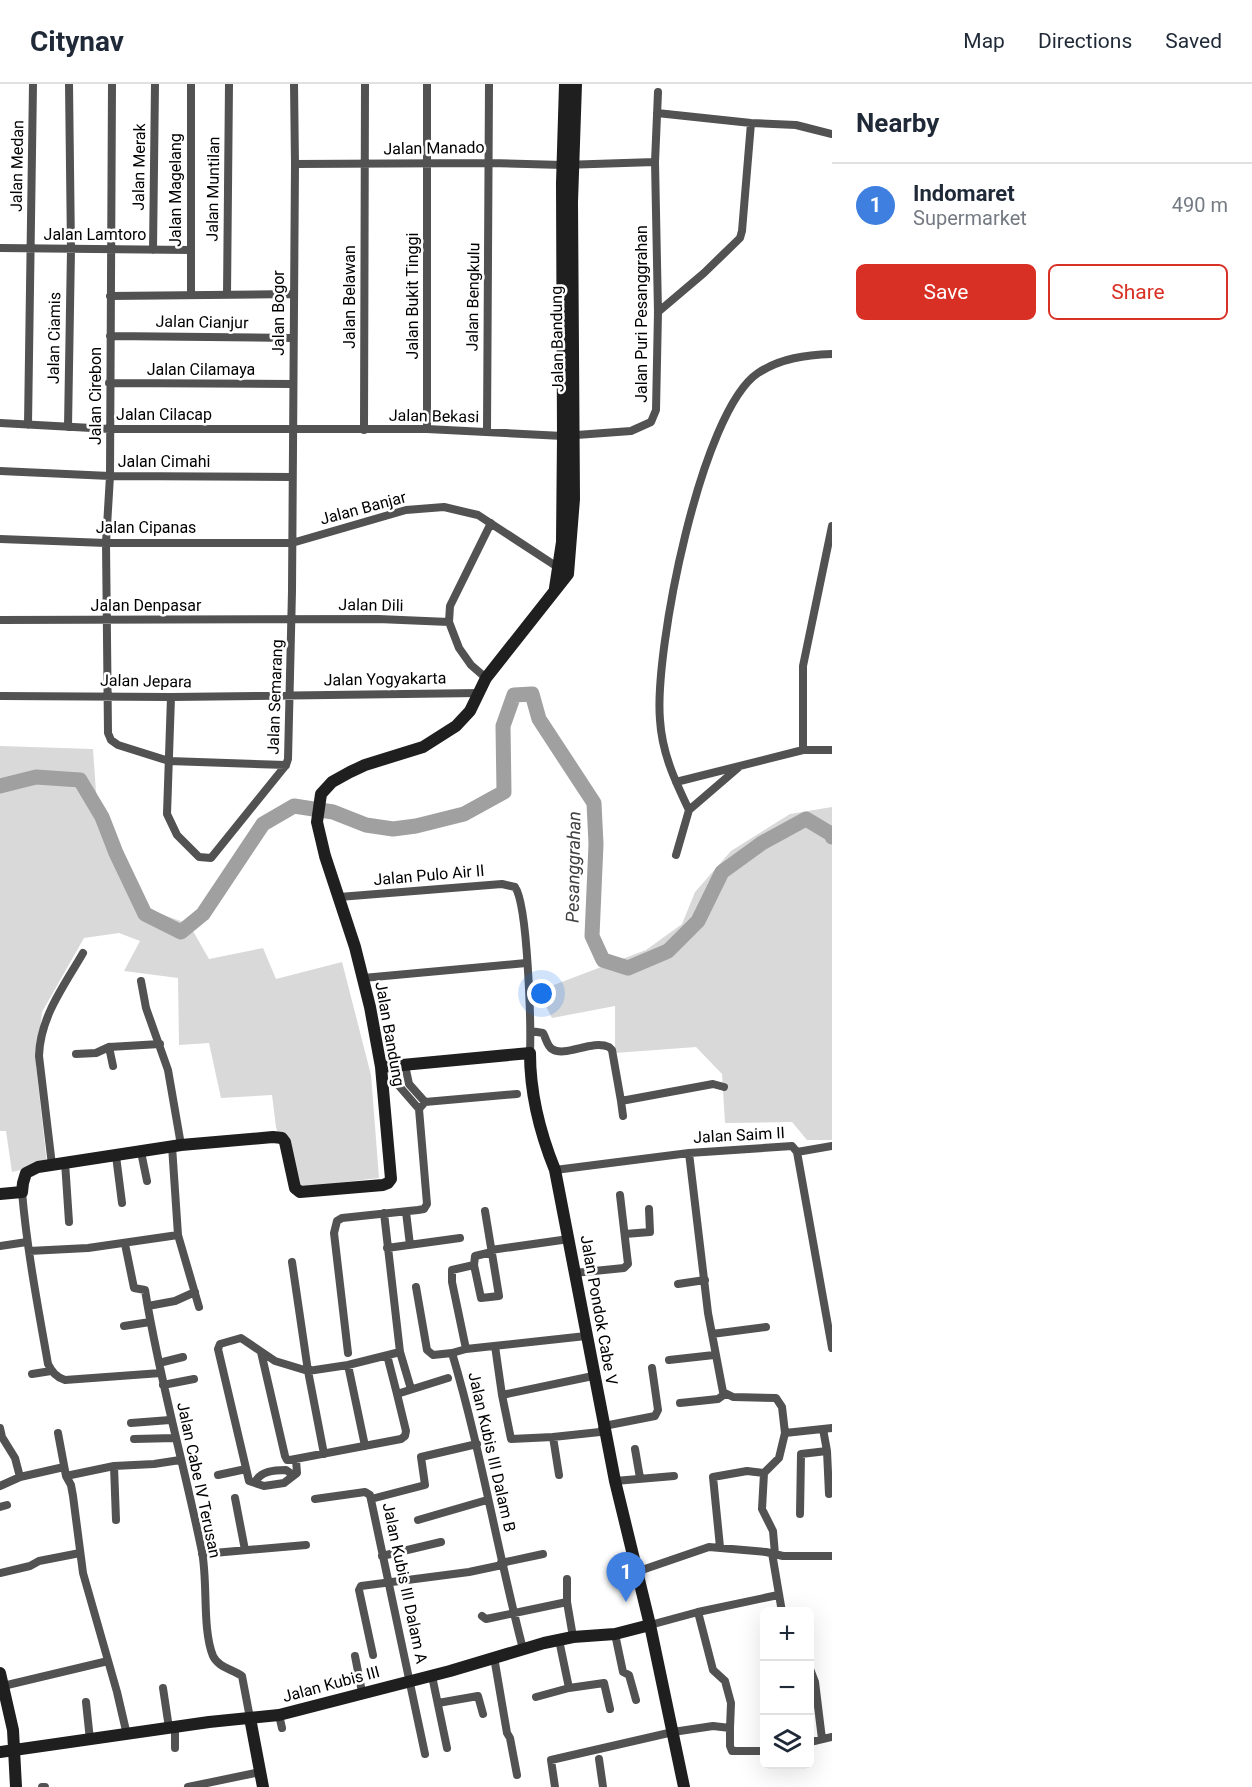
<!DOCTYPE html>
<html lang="en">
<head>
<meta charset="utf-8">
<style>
	:root { --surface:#fff; --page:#f2f2f3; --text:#1f2937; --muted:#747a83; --line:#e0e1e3; --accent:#d93025 }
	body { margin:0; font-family:Roboto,sans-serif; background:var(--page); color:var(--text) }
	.controls { position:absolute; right:18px; bottom:18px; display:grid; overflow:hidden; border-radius:9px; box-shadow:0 6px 24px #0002 }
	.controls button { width:54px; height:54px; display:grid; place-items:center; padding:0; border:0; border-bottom:2px solid var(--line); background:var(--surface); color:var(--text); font:30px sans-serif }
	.you { position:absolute; left:542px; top:910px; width:21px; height:21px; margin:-15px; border:4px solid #fff; border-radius:50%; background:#1a73e8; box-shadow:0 0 0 9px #1a73e833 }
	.badge { display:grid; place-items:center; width:39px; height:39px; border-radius:50%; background:var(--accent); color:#fff; font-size:20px; font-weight:700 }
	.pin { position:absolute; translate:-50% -50px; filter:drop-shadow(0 2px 3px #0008) }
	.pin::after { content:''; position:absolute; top:32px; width:21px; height:18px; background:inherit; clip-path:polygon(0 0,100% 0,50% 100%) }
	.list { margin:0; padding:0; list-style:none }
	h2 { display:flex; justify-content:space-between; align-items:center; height:78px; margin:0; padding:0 24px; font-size:26px }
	h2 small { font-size:20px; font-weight:400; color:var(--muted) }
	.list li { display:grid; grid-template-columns:39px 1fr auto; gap:18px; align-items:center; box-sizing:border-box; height:84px; padding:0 24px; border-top:2px solid var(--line) }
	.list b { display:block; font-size:22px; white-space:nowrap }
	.list p { margin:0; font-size:20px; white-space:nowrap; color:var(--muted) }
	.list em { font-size:20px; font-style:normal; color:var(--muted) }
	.actions { display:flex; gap:12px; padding:18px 24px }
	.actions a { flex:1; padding:14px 0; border:2px solid var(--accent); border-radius:9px; text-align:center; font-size:21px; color:var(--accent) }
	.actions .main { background:var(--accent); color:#fff }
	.icon { flex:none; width:33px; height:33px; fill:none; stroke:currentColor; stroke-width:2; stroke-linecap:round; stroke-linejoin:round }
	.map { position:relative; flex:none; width:832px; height:1703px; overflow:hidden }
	header { display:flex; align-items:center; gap:36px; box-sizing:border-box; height:84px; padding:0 30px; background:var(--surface); border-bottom:2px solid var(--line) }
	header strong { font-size:28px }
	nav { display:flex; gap:33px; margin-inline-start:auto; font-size:21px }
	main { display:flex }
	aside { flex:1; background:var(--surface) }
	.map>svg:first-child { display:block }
</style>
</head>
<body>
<header>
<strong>Citynav</strong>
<nav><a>Map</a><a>Directions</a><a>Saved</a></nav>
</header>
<main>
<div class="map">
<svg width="832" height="1703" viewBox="0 0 832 1703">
	<rect width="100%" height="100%" fill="#fff"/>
	<!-- green -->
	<path fill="#d9d9d9" d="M0 662 93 665 96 708 117 771 147 825 189 840 209 875 263 864 276 895 342 878 371 991 379 1094 294 1104 276 1043 272 1011 221 1014 209 959 179 961 178 894 124 887 140 857 119 849 84 854 42 928 36 981 47 1080 12 1088 6 1047H0Z
		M832 723V1056H807L792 1038 725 1039 722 990 696 963 615 969V922L552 934 538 907 646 866 682 840 695 808 731 767 790 730Z"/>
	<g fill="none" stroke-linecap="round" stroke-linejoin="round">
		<!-- river -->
		<path stroke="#a0a0a0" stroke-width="15" d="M0 702 36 693 80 696 102 733 116 769 145 830 181 848 203 830 263 740 294 722 333 728 366 741 393 745 416 742 464 730 504 708 503 642 514 611 532 610 539 635 594 719 596 760 592 852 603 876 628 884 668 867 698 837 722 788 762 759 806 735 831 750 832 753"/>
		<!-- street -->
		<path stroke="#525252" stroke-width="8" d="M112 0 110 392 106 459 108 649 111 656 118 661 169 677 286 681
			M191 0V211
			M657 29 751 39 796 41 832 50
			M295 80 489 79 563 81 655 78
			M0 164 190 166
			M153 166 155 0
			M227 211 229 0
			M110 212 293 210
			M658 228 704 189 740 154 742 147 751 39
			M110 252 293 254
			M109 299 293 300
			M0 339 110 345H427L563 352 631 347 651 338 656 326 658 228 655 78 658 8
			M28 341 33 0
			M68 343 71 165 69 0
			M427 345V0
			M364 346 365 0
			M487 347 489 0
			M0 387 110 392 292 393
			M0 455 106 459H292L406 426 444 423 478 431 562 486
			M0 536 378 535 449 538
			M486 594 471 581 459 564 449 538 450 522 491 439
			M0 612 171 613 479 609
			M171 613 167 730 177 751 199 773 211 774 286 681 288 675 292 507 295 80 294 0
			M803 666V582L832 442
			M676 698 803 666H832
			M689 726 739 683
			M676 771 689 726C675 697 662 669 660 636 654 567 701 327 758 289 781 274 806 271 832 270
			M339 813 502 800 515 803C528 821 531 942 530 969
			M363 894 526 879
			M141 897 146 924 168 986 181 1061
			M531 947 543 949C546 954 547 962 552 965 565 974 592 955 609 963L612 966 621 1017 713 1000 724 1003
			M109 963 160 960
			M76 970 96 969 109 963 113 982
			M405 981 409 1000 425 1018
			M395 982 399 1002 419 1025
			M621 1017 623 1032
			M172 1062 178 1151 199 1223
			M141 1068 147 1097
			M797 1068 832 1062
			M689 1069 708 1229 723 1308 733 1313 776 1314 782 1323 785 1349 832 1344
			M116 1072 122 1119
			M65 1078 69 1138
			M52 1081 39 972C40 933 64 902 83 869
			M555 1086 689 1069 792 1062 797 1068 832 1264
			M22 1108C27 1166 38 1223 48 1280 52 1288 56 1293 65 1296L161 1289
			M406 1128 410 1161
			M384 1129 400 1268 411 1305
			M625 1150 650 1148 649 1125
			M125 1160 134 1204 145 1206C159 1294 184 1380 202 1468 208 1498 202 1545 213 1572 219 1584 232 1585 242 1592L250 1634
			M0 1162 27 1158
			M387 1164 460 1154
			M491 1166 569 1155
			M29 1167 88 1164 178 1151
			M292 1178 308 1287 324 1370
			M474 1181 475 1172 492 1168
			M574 1189 624 1184 628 1180 620 1111
			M678 1200 705 1196
			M416 1203 427 1266 433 1271 452 1269C481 1366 497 1466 523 1565
			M148 1222 175 1217 195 1208
			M124 1242 150 1238
			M712 1250 766 1243
			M495 1262 502 1311 511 1355 553 1353 600 1348 604 1342 655 1332 658 1326 652 1284
			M466 1265 452 1198V1186L474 1181 481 1214 499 1212 485 1127
			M261 1268 285 1372 287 1376H290L401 1355 405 1352 406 1347 397 1310 448 1294
			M348 1269 334 1149 337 1137 342 1134 418 1126 424 1125 427 1120 419 1025 425 1018 517 1010
			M452 1269 466 1265 586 1252
			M387 1271 397 1310
			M669 1276 714 1271
			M159 1279 183 1273
			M348 1281 365 1362
			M32 1290 51 1287
			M163 1301 194 1295
			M502 1311 593 1292
			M680 1319 718 1315 725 1310
			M131 1339 170 1336
			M0 1344 2 1353 15 1374 20 1393
			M823 1345 827 1367 829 1410
			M58 1349 66 1392 71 1401 73 1412 83 1489 117 1608 127 1651
			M553 1353 559 1391
			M134 1355 175 1354
			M635 1365 640 1394
			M296 1376 297 1389 284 1399 264 1402 249 1397 218 1265 220 1260 241 1254 275 1277 308 1287 348 1281 400 1268
			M114 1382 116 1436
			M764 1389 762 1425 773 1447 775 1470
			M218 1391 246 1385
			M66 1392 114 1382 154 1380 180 1376
			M615 1397 674 1392
			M255 1398C261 1387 274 1386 286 1386L293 1391
			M0 1402 20 1393 64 1383
			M235 1414 245 1466
			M315 1415 365 1408 370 1411 425 1670
			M371 1415 425 1401 421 1373 477 1360
			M0 1423 7 1421
			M800 1430 801 1370 827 1367
			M418 1436 487 1416
			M720 1463 713 1393 747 1387 764 1389 779 1374 785 1349
			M772 1469 782 1528
			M202 1470 306 1461
			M382 1472 441 1458
			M501 1479 543 1470
			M636 1488 709 1463 766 1468 783 1472H832
			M0 1489 30 1482 39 1477 80 1469
			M567 1495V1518L573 1553
			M698 1528 778 1511
			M482 1532 486 1535 567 1518
			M650 1541 698 1528 713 1586 725 1597 731 1619 730 1644
			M615 1550 623 1588 629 1591 636 1616
			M373 1571 359 1506 361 1502 469 1488 502 1481
			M355 1572 362 1608
			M494 1573 507 1649 510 1654 517 1691
			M810 1585 815 1598 822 1655
			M432 1592 447 1664
			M3 1602 108 1577
			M163 1604 169 1644
			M569 1604 604 1599 610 1625
			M536 1613 569 1604 559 1556
			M86 1618 90 1656
			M438 1619 478 1612 483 1630
			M279 1631 282 1644
			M175 1643V1664
			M810 1658 832 1653
			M599 1675 603 1703
			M42 1703H45
			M188 1703 260 1688
			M555 1703 551 1676 673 1648 713 1642 730 1644V1662L732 1667H764"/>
		<!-- secondary -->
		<path stroke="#1f1f1f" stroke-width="12" d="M555 504 562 458 563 352 562 99 565 0
			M381 983 530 969C530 1009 540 1049 555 1086L615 1397 650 1541 684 1703
			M0 1110 22 1108 23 1099 26 1089 38 1083 181 1061 273 1053 282 1054 285 1058 295 1104 300 1108 383 1101 388 1099 391 1095 381 983 370 923 355 863 325 772 317 738 321 710 332 698 350 688 365 681 423 663 456 642 470 627 486 594 568 490 574 415 572 118 576 0
			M0 1589 13 1646 16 1703
			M250 1634 263 1703
			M0 1668 209 1638 279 1631 450 1587 544 1559 573 1553 615 1550 650 1541"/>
	</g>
	<g text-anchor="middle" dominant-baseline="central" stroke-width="5" stroke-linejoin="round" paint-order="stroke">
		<!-- street labels -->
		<g font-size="16" fill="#000" stroke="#fff">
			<text transform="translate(434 64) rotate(-1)">Jalan Manado</text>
			<text transform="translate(17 82) rotate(-89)">Jalan Medan</text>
			<text transform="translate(139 83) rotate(-89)">Jalan Merak</text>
			<text transform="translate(213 105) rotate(-89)">Jalan Muntilan</text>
			<text transform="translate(175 106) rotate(-90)">Jalan Magelang</text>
			<text x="95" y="150">Jalan Lamtoro</text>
			<text transform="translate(412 212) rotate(-90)">Jalan Bukit Tinggi</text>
			<text transform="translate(349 213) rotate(-90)">Jalan Belawan</text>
			<text transform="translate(473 213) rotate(-89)">Jalan Bengkulu</text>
			<text transform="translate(278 229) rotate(-90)">Jalan Bogor</text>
			<text transform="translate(641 230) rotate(-90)">Jalan Puri Pesanggrahan</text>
			<text transform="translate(202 238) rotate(1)">Jalan Cianjur</text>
			<text transform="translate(54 254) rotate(-89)">Jalan Ciamis</text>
			<text transform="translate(557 255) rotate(-91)">Jalan Bandung</text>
			<text x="201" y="285">Jalan Cilamaya</text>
			<text transform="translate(95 312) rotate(-90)">Jalan Cirebon</text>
			<text x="164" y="330">Jalan Cilacap</text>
			<text transform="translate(434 332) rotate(1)">Jalan Bekasi</text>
			<text x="164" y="377">Jalan Cimahi</text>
			<text transform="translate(363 424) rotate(-15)">Jalan Banjar</text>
			<text x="146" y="443">Jalan Cipanas</text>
			<text x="146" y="521">Jalan Denpasar</text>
			<text transform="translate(371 521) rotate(1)">Jalan Dili</text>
			<text transform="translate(385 595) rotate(-1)">Jalan Yogyakarta</text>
			<text transform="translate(146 597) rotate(1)">Jalan Jepara</text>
			<text transform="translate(275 613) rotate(-88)">Jalan Semarang</text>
			<text transform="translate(429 791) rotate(-5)">Jalan Pulo Air II</text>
			<text transform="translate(390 950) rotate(80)">Jalan Bandung</text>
			<text transform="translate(739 1051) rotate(-3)">Jalan Saim II</text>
			<text transform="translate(599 1226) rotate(80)">Jalan Pondok Cabe V</text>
			<text transform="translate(492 1368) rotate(77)">Jalan Kubis III Dalam B</text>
			<text transform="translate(199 1396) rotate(78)">Jalan Cabe IV Terusan</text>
			<text transform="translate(405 1499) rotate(78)">Jalan Kubis III Dalam A</text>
			<text transform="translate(331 1600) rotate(-15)">Jalan Kubis III</text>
		</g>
		<!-- water labels -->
		<g font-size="18" font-style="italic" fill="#414141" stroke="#fff">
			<text transform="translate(573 783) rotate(-89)">Pesanggrahan</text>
		</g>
	</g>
</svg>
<div class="controls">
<button>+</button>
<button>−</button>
<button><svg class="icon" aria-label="layers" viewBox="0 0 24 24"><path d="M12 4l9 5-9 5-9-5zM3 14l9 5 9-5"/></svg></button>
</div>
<div class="you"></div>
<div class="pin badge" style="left:626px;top:1518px;background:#3f7fe0">1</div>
</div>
<aside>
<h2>Nearby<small></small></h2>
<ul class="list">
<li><span class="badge" style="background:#3f7fe0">1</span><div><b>Indomaret</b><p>Supermarket</p></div><em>490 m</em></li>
</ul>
<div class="actions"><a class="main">Save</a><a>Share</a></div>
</aside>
</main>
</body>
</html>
